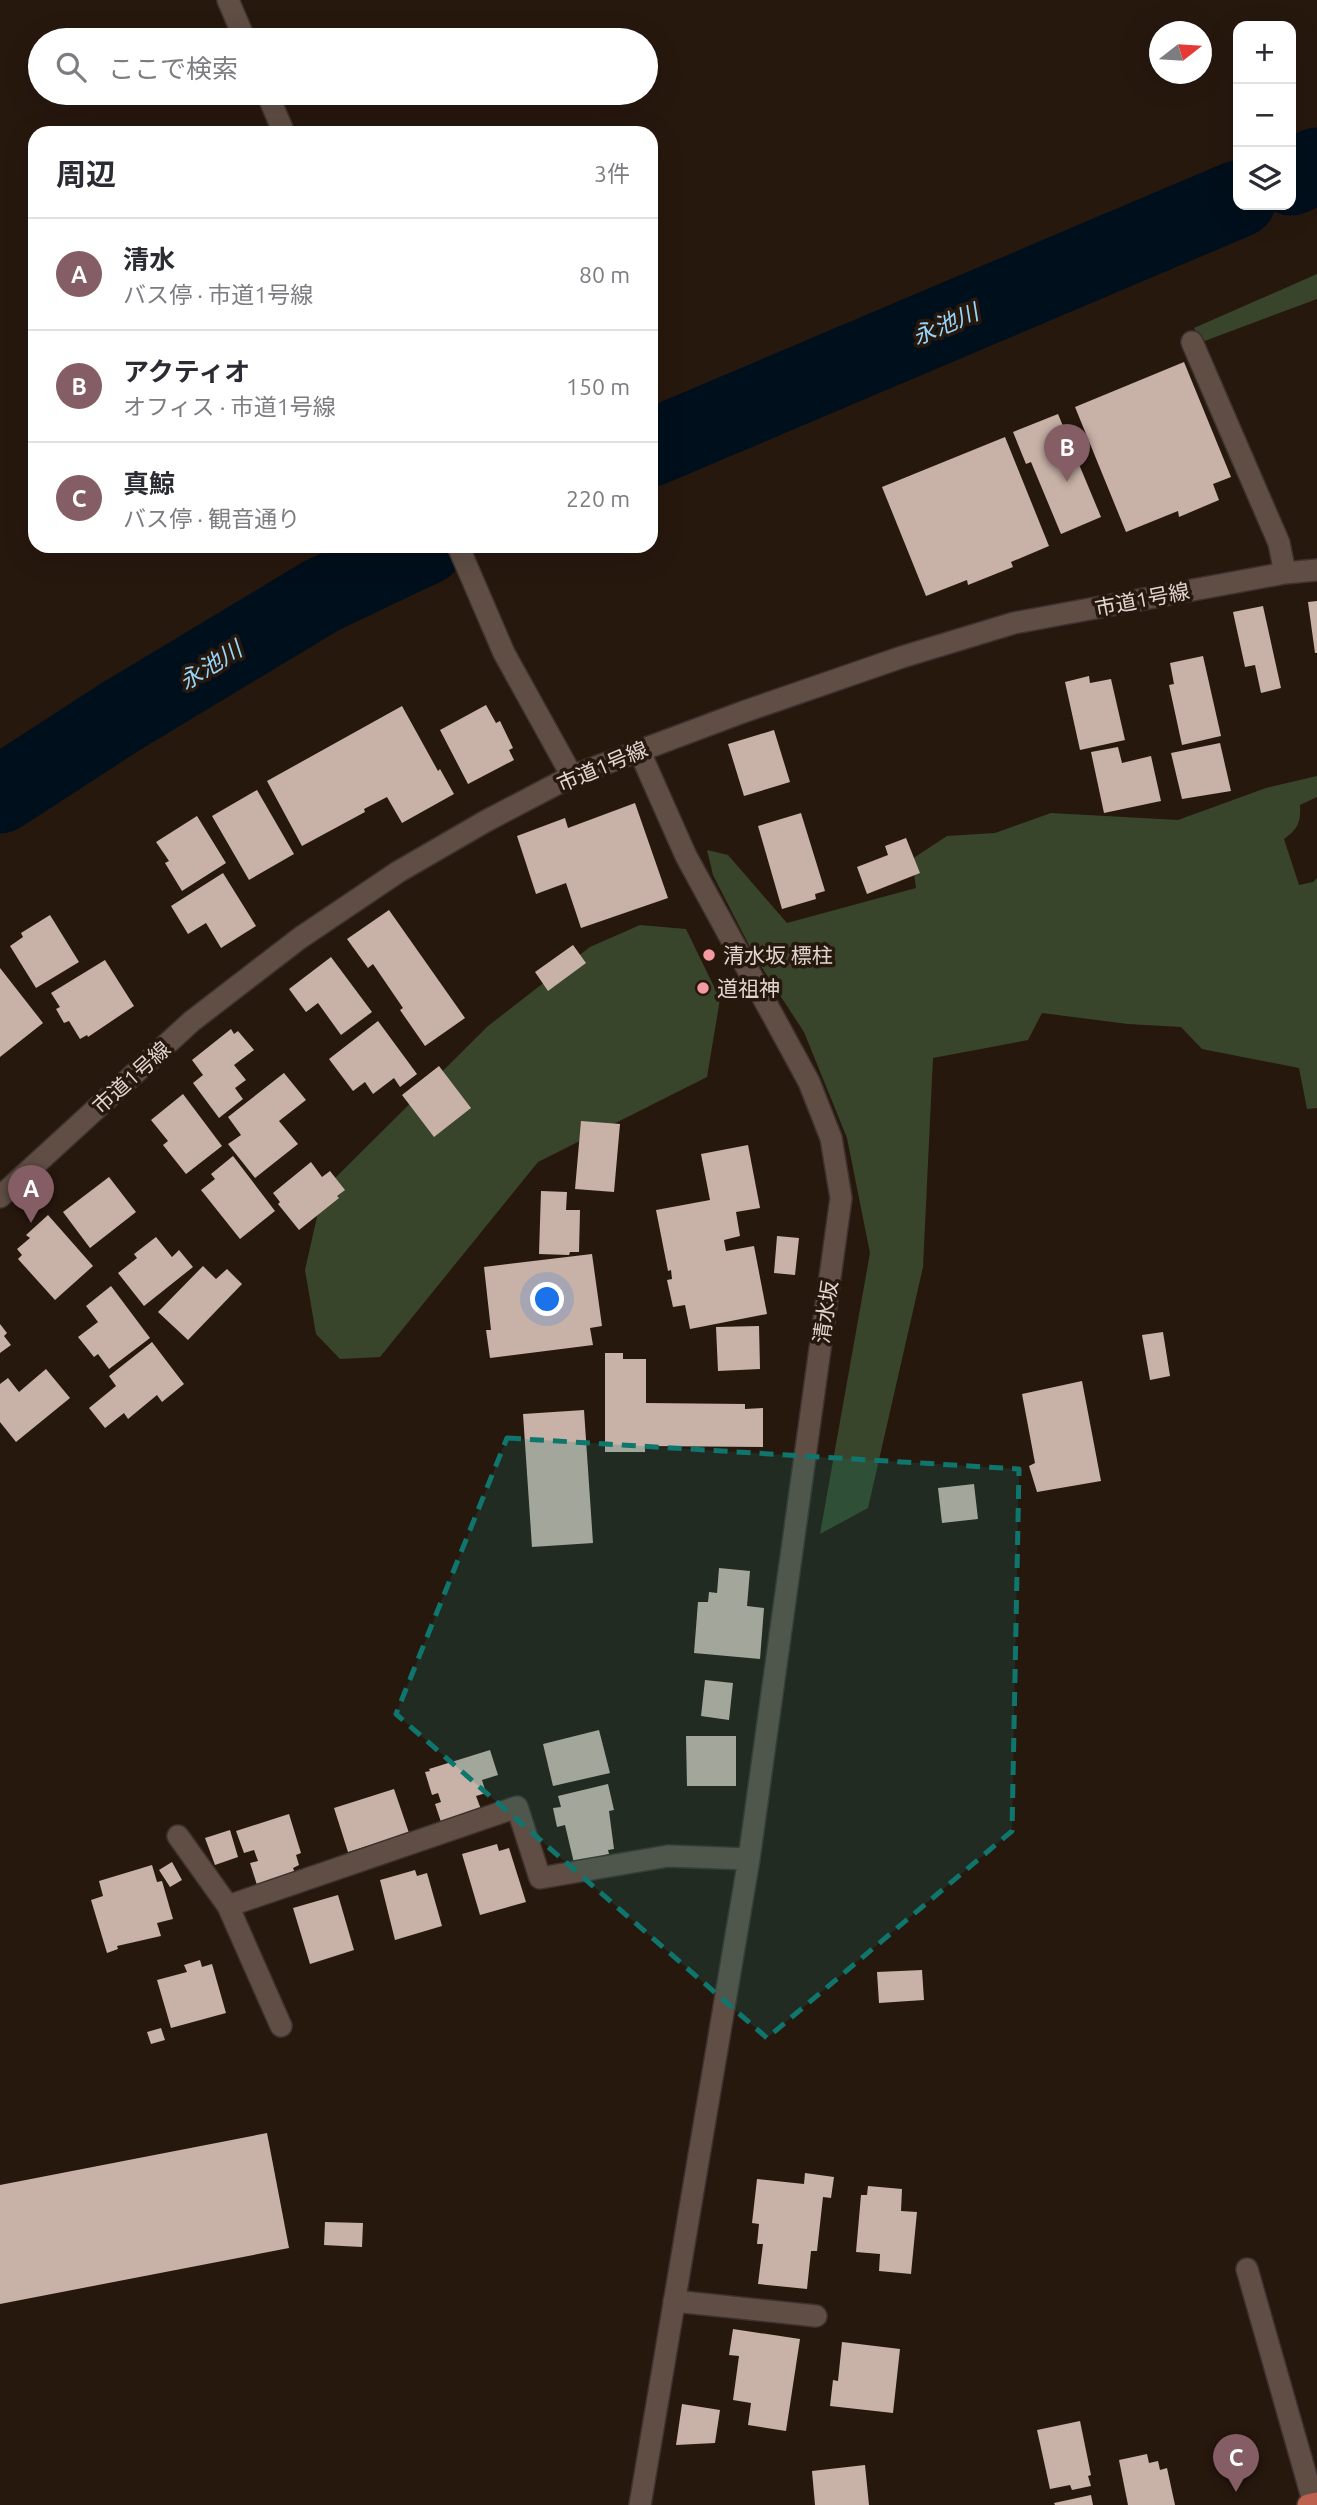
<!DOCTYPE html>
<html lang="ja">
<head>
<meta charset="utf-8">
<style>
	:root { --surface:#fff; --page:#f2f2f3; --text:#2b2b33; --muted:#7c7c81; --line:#e1e1e2; --accent:#855d64 }
	body { margin:0; font-family:Ubuntu,"Noto Sans JP",sans-serif; background:var(--page); color:var(--text) }
	.controls { position:absolute; right:21px; top:21px; display:grid; overflow:hidden; border-radius:14px; box-shadow:0 7px 28px #0002 }
	.controls button { width:63px; height:63px; display:grid; place-items:center; padding:0; border:0; border-bottom:2px solid var(--line); background:var(--surface); color:var(--text); font:35px sans-serif }
	.compass { position:absolute; left:1149px; top:21px; width:63px; height:63px; border-radius:50%; background:var(--surface); box-shadow:0 7px 28px #0002; rotate:73deg }
	.you { position:absolute; left:548px; top:1300px; width:24px; height:24px; margin:-18px; border:5px solid #fff; border-radius:50%; background:#1a73e8; box-shadow:0 0 0 10px #1a73e833 }
	.badge { display:grid; place-items:center; width:46px; height:46px; border-radius:50%; background:var(--accent); color:#fff; font-size:23px; font-weight:700 }
	.pin { position:absolute; translate:-50% -58px; filter:drop-shadow(0 2px 4px #0008) }
	.pin::after { content:''; position:absolute; top:37px; width:24px; height:21px; background:inherit; clip-path:polygon(0 0,100% 0,50% 100%) }
	.list { margin:0; padding:0; list-style:none }
	h2 { display:flex; justify-content:space-between; align-items:center; height:91px; margin:0; padding:0 28px; font-size:30px }
	h2 small { font-size:23px; font-weight:400; color:var(--muted) }
	.list li { display:grid; grid-template-columns:46px 1fr auto; gap:21px; align-items:center; box-sizing:border-box; height:112px; padding:0 28px; border-top:2px solid var(--line) }
	.list b { display:block; font-size:26px; white-space:nowrap }
	.list p { margin:0; font-size:23px; white-space:nowrap; color:var(--muted) }
	.list em { font-size:23px; font-style:normal; color:var(--muted) }
	.icon { flex:none; width:38px; height:38px; fill:none; stroke:currentColor; stroke-width:2; stroke-linecap:round; stroke-linejoin:round }
	.map { position:relative; flex:none; width:1317px; height:2505px; overflow:hidden }
	.search { position:absolute; background:var(--surface); box-shadow:0 7px 28px #0002; left:28px; top:28px; width:630px; height:77px; display:flex; align-items:center; gap:18px; box-sizing:border-box; padding:0 24px; border-radius:38px; color:var(--muted); font-size:26px }
	.panel { position:absolute; background:var(--surface); box-shadow:0 7px 28px #0002; left:28px; top:126px; width:630px; height:427px; border-radius:21px }
	.map>svg:first-child { display:block }
</style>
</head>
<body>
<div class="map">
<svg width="1317" height="2505" viewBox="0 0 1317 2505">
	<rect width="100%" height="100%" fill="#27180e"/>
	<!-- green -->
	<path fill="#39452a" d="M1317 274V299L1202 342 1194 328Z
		M1317 776V797L1300 805C1301 822 1298 829 1284 839L1299 885 1313 882 1317 878V1108L1307 1109 1299 1068 1202 1049 1181 1027 1128 1024 1042 1013 1028 1040 933 1058 923 1267 868 1508 820 1534 870 1253 847 1138 804 1032 755 957 713 875 707 850 728 855 787 923 916 888 912 859 947 836 995 833 1051 813 1178 820 1266 788Z
		M640 925 686 929 720 999 707 1077 538 1162 380 1357 340 1359 316 1334 305 1270 323 1190 488 1026 590 947Z"/>
	<g fill="none" stroke-linecap="round" stroke-linejoin="round">
		<!-- river -->
		<path stroke="#000f1c" stroke-width="77" d="M1291 177 1317 166
			M651 448 1238 199
			M0 795 120 717 321 596 426 546"/>
	</g>
	<!-- building -->
	<path fill="#c8b2a7" d="M1184 362 1231 477 1213 484 1219 500 1179 517 1178 511 1126 532 1075 407Z
		M1058 414 1101 517 1061 534 1031 462 1026 464 1013 432Z
		M1005 437 1049 546 1011 562 1013 567 968 585 967 580 926 596 882 487Z
		M1317 601V653H1315L1308 602Z
		M1263 606 1281 688 1261 693 1255 665 1245 667 1233 612Z
		M1203 656 1221 736 1182 745 1169 685 1174 684 1170 663Z
		M1089 676 1090 683 1111 679 1125 740 1080 750 1065 682Z
		M486 705 496 723 500 721 513 748 509 750 514 760 468 784 440 730Z
		M402 706 438 771 440 769 454 794 402 823 387 797 364 809 365 812 302 846 267 781Z
		M774 730 790 782 744 796 728 744Z
		M1220 743 1231 791 1182 799 1171 753Z
		M1118 747 1122 763 1151 756 1161 801 1104 813 1091 752Z
		M257 790 294 854 249 880 212 816Z
		M635 803 668 898 581 928 566 883 536 894 517 836 565 818 568 828Z
		M801 813 825 891 815 894 816 899 782 909 758 826Z
		M197 816 226 863 182 891 165 863 169 861 156 842Z
		M906 838 920 873 867 894 857 867 888 855 885 846Z
		M223 873 256 926 221 948 206 923 188 934 171 906Z
		M389 910 465 1018 425 1046 400 1010 403 1008 373 964 368 968 347 939Z
		M50 915 79 962 36 988 10 946 23 937 21 933Z
		M573 945 586 963 548 991 535 972Z
		M331 957 372 1012 341 1035 318 1003 306 1012 289 989Z
		M105 960 134 1006 88 1037 87 1035 80 1039 69 1021 64 1023 56 1009 60 1007 51 993Z
		M0 968 43 1023 0 1057Z
		M378 1021 417 1074 400 1087 394 1078 373 1094 365 1082 353 1091 329 1059Z
		M231 1029 234 1034 238 1031 254 1050 234 1065 246 1080 235 1088 243 1099 219 1118 193 1083 203 1075 192 1060Z
		M439 1066 471 1108 434 1137 402 1095Z
		M284 1073 306 1100 279 1121 298 1144 255 1178 228 1144 241 1135 228 1117Z
		M183 1094 222 1146 186 1174 163 1145 168 1141 151 1120Z
		M581 1121 620 1124 614 1192 575 1189Z
		M748 1145 760 1208 736 1212 740 1236 724 1240 726 1251 754 1246 767 1314 690 1329 685 1305 673 1307 667 1280 672 1279 671 1270 668 1271 656 1210 710 1200 701 1154Z
		M233 1156 275 1211 240 1239 201 1190 215 1179 211 1174Z
		M311 1162 322 1177 330 1171 345 1190 337 1196 339 1198 299 1230 278 1204 280 1202 273 1193Z
		M109 1177 136 1212 90 1248 63 1212Z
		M541 1191 567 1192 566 1210H580L579 1252H570L569 1255 539 1254Z
		M48 1215 93 1266 55 1300 18 1259 22 1255 17 1249 30 1238 26 1235Z
		M777 1236 799 1238 795 1275 774 1273Z
		M156 1237 172 1257 179 1250 193 1267 144 1306 118 1273 137 1258 134 1254Z
		M592 1254 602 1326 590 1328 593 1345 490 1358 486 1330H491L484 1267Z
		M203 1266 216 1279 227 1269 242 1284 188 1340 158 1312Z
		M111 1286 150 1338 109 1369 98 1354 94 1357 78 1337 98 1322 86 1306Z
		M0 1324 7 1333 4 1336 11 1345 0 1353Z
		M759 1326 760 1369 718 1371 716 1327Z
		M1163 1332 1170 1376 1150 1380 1142 1335Z
		M152 1342 184 1384 162 1402 157 1395 128 1419 124 1413 105 1428 89 1408 116 1386 109 1376Z
		M605 1353H623V1359H646V1403L745 1404V1409L763 1408V1447L645 1446V1452H605Z
		M46 1369 70 1398 16 1442 0 1422V1384L8 1378 19 1392Z
		M1082 1381 1101 1481 1037 1492 1029 1466 1035 1463 1022 1394Z
		M584 1410 593 1543 532 1547 523 1414Z
		M974 1484 978 1519 942 1523 938 1488Z
		M719 1568 750 1571 747 1606 764 1608 760 1659 694 1653 698 1602H708L709 1592 717 1593Z
		M705 1680 733 1683 729 1720 701 1716Z
		M599 1730 610 1773 553 1786 543 1744Z
		M686 1736H736V1786H687Z
		M490 1750 498 1775 482 1780 486 1793 476 1796 482 1812 442 1825 435 1804 441 1802 438 1793 432 1795 425 1772 430 1771 429 1769Z
		M608 1784 614 1810 609 1811 614 1849 608 1850 609 1854 574 1863 565 1825 557 1827 553 1808 561 1807 558 1796Z
		M394 1789 409 1833 348 1852 334 1808Z
		M289 1814 301 1853 296 1855 299 1865 293 1868 295 1873 257 1885 250 1863 258 1861 254 1850 244 1853 236 1831Z
		M230 1830 238 1857 215 1865 205 1838Z
		M497 1844 499 1851 509 1848 526 1902 480 1915 462 1854Z
		M172 1862 182 1880 170 1887 159 1870Z
		M152 1865 157 1882 162 1881 173 1919 157 1923 161 1936 117 1946 118 1949 107 1953 91 1900 103 1896 99 1881Z
		M415 1870 417 1876 427 1873 442 1926 395 1940 380 1880Z
		M338 1895 354 1950 310 1964 293 1908Z
		M200 1960 202 1967 212 1964 226 2013 171 2028 157 1980 187 1972 184 1965Z
		M922 1970 924 2000 879 2003 877 1972Z
		M161 2028 165 2040 151 2044 147 2032Z
		M267 2133 289 2248 0 2304V2185Z
		M805 2173 834 2177 831 2198 823 2197 817 2251H811L807 2289 758 2284 763 2244H757L759 2224 752 2223 757 2179 804 2184Z
		M868 2186 902 2189 901 2211 917 2212 911 2274 879 2271 880 2254 856 2252 861 2195H867Z
		M325 2222 363 2223 362 2247 324 2245Z
		M733 2329 800 2339 786 2431 748 2425 751 2403 733 2400 739 2356 729 2355Z
		M842 2342 900 2349 893 2413 830 2406 833 2380 838 2381Z
		M682 2404 720 2410 715 2443 676 2445Z
		M1080 2421 1091 2475 1088 2476 1091 2486 1072 2490 1070 2485 1050 2489 1037 2430Z
		M1147 2454 1149 2463 1158 2461 1160 2470 1167 2468 1175 2505H1128L1119 2460Z
		M865 2465 869 2505H815L812 2471Z
		M1091 2495 1093 2505H1055L1054 2503Z"/>
	<g fill="none" stroke-linecap="round" stroke-linejoin="round">
		<!-- minor casing -->
		<g stroke="#3d322e" stroke-width="24">
			<path id="minor" d="M228 0 245 40
				M267 93 284 133
				M1192 342 1279 543 1285 573
				M458 546 504 653 572 776
				M639 750 686 856 809 1082 831 1138 841 1198 749 1859 640 2505
				M0 1197 192 1021 300 938 398 872 486 821 572 776 743 712 902 657 1014 623 1285 573 1317 570
				M178 1836 228 1906 281 2026
				M228 1906 517 1807 540 1878 668 1856 749 1859
				M1247 2269 1314 2504
				M674 2301 816 2316"/>
		</g>
		<!-- major casing -->
		<g stroke="#3d322e" stroke-width="24">
			<path id="major" d="M1308 2505 1317 2503"/>
		</g>
		<!-- minor -->
		<use href="#minor" stroke="#604e44" stroke-width="21"/>
		<!-- major -->
		<use href="#major" stroke="#bb614e" stroke-width="21"/>
	</g>
	<!-- marked area -->
	<path fill="#0f766e" fill-opacity="0.2" stroke="#0f766e" stroke-width="5" stroke-dasharray="14 9" stroke-linejoin="round" d="M507 1438 1019 1469 1012 1831 767 2038 396 1714Z"/>
	<!-- markers -->
	<g fill="#f49aa1" stroke="#27180e" stroke-width="2.5">
		<circle cx="709" cy="955" r="7"/>
		<circle cx="703" cy="988" r="7"/>
	</g>
	<g text-anchor="middle" dominant-baseline="central" stroke-width="7" stroke-linejoin="round" paint-order="stroke">
		<!-- street labels -->
		<g font-size="21" fill="#e0d5cf" stroke="#27180e">
			<text transform="translate(1142 599) rotate(-11)">市道1号線</text>
			<text transform="translate(602 766) rotate(-23)">市道1号線</text>
			<text transform="translate(131 1077) rotate(-42)">市道1号線</text>
			<text transform="translate(825 1312) rotate(-82)">清水坂</text>
		</g>
		<!-- poi labels -->
		<g font-size="21" fill="#e0d5cf" stroke="#27180e" text-anchor="start">
			<text x="723" y="955">清水坂 標柱</text>
			<text x="717" y="988">道祖神</text>
		</g>
		<!-- water labels -->
		<g font-size="23" font-style="italic" fill="#97d6fc" stroke="#27180e">
			<text transform="translate(945 324) rotate(-23)">永池川</text>
			<text transform="translate(210 665) rotate(-32)">永池川</text>
		</g>
	</g>
</svg>
<div class="controls">
<button>+</button>
<button>−</button>
<button><svg class="icon" aria-label="layers" viewBox="0 0 24 24"><path d="M12 4l9 5-9 5-9-5zM3 14l9 5 9-5"/></svg></button>
</div>
<svg class="compass" viewBox="-18 -18 36 36"><path d="M0-13l5 13h-10z" fill="#e53935"/><path d="M0 13l5-13h-10z" fill="#7c7c81"/></svg>
<div class="you"></div>
<div class="pin badge" style="left:31px;top:1223px">A</div>
<div class="pin badge" style="left:1067px;top:482px">B</div>
<div class="pin badge" style="left:1236px;top:2492px">C</div>
<div class="search"><svg class="icon" aria-label="search" viewBox="0 0 24 24"><circle cx="10" cy="10" r="6"/><path d="M15 15l6 6"/></svg>ここで検索</div>
<section class="panel">
<h2>周辺<small>3件</small></h2>
<ul class="list">
<li><span class="badge">A</span><div><b>清水</b><p>バス停 · 市道1号線</p></div><em>80 m</em></li>
<li><span class="badge">B</span><div><b>アクティオ</b><p>オフィス · 市道1号線</p></div><em>150 m</em></li>
<li><span class="badge">C</span><div><b>真鯨</b><p>バス停 · 観音通り</p></div><em>220 m</em></li>
</ul>
</section>
</div>
</body>
</html>
